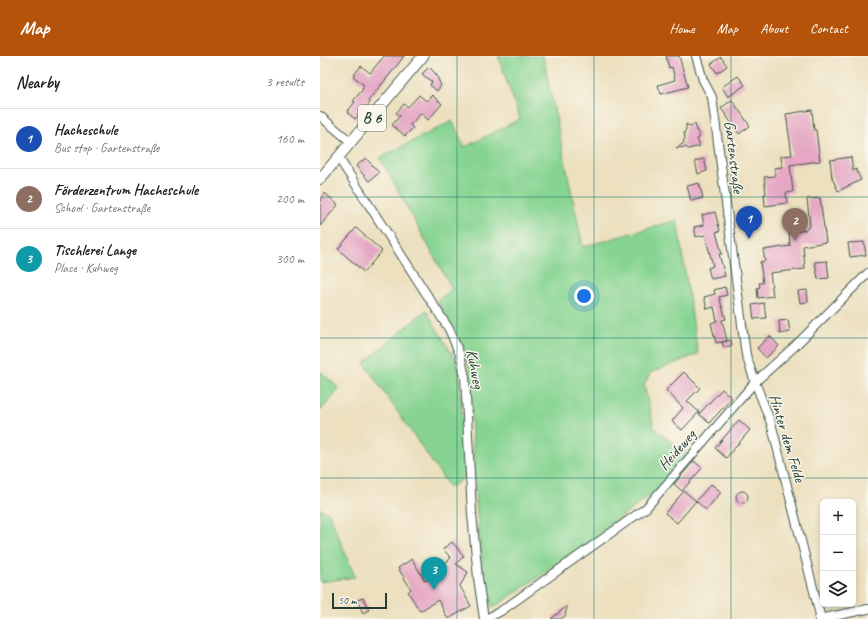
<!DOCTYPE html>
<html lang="en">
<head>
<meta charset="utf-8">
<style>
	:root { --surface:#fff; --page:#f6f6f6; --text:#202124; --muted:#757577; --line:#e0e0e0; --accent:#b45309 }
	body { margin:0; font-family:Caveat,sans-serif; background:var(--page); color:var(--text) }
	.controls { position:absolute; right:12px; bottom:12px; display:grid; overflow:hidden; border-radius:6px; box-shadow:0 2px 6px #0003 }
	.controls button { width:36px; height:36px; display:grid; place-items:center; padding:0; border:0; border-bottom:1px solid var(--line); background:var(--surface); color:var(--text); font:20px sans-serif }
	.scale { position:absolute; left:12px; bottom:10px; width:55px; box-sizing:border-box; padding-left:4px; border:2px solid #1f3d34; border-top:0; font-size:11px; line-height:14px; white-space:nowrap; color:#1f3d34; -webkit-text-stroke:3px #fbf7ec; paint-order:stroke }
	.you { position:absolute; left:264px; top:240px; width:14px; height:14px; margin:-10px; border:3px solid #fff; border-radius:50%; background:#1a73e8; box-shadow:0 0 0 6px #1a73e833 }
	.badge { display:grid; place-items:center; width:26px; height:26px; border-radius:50%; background:var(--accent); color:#fff; font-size:13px; font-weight:700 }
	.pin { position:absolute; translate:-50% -33px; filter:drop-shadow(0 1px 2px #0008) }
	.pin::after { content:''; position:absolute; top:21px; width:14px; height:12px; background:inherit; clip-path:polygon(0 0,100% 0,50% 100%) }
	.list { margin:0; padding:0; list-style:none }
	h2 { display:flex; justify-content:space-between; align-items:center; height:52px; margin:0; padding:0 16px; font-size:17px }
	h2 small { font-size:13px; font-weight:400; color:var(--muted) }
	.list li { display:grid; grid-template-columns:26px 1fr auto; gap:12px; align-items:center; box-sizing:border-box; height:60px; padding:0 16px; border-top:1px solid var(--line) }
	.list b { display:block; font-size:15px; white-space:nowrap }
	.list p { margin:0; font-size:13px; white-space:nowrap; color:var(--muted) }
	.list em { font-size:13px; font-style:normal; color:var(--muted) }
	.icon { flex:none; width:22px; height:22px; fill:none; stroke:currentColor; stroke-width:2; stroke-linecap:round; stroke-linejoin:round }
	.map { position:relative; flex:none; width:548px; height:563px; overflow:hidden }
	header { display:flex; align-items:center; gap:24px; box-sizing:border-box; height:56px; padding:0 20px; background:var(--accent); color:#fff }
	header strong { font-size:19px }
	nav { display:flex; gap:22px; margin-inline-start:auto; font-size:14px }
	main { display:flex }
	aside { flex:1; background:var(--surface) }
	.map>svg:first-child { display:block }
</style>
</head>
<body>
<header>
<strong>Map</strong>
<nav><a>Home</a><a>Map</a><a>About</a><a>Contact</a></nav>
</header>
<main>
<aside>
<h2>Nearby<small>3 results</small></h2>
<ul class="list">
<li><span class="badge" style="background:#1a4fb4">1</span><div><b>Hacheschule</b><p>Bus stop · Gartenstraße</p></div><em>160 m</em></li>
<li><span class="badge" style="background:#8d6e63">2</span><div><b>Förderzentrum Hacheschule</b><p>School · Gartenstraße</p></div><em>200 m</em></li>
<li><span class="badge" style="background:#0f9aa8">3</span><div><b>Tischlerei Lange</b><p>Place · Kuhweg</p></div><em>300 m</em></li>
</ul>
</aside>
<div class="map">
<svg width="548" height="563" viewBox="0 0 548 563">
	<rect width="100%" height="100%" fill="#fbf7ec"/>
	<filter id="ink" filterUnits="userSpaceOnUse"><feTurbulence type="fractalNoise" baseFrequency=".025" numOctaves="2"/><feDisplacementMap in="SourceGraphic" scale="8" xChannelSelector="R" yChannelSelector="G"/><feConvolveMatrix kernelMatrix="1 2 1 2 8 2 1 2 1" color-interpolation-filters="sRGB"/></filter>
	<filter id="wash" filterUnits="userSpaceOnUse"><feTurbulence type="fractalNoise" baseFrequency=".012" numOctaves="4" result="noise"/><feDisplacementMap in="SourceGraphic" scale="16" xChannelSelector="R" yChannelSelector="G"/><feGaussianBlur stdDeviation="0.9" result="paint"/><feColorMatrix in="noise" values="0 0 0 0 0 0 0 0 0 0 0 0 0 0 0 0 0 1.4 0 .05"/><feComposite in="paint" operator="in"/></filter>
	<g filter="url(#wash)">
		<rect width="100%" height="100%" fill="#ece0bf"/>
		<!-- green -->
		<path fill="#87d492" stroke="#538863" d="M178 0H223L263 191 357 164 378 298 330 317 324 329 334 372 368 399 336 435 281 476 271 485 173 552 165 540 155 437 149 313 144 293 117 245 132 233 60 102 132 65 145 91 200 63Z
			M106 254 136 305 140 323 145 421 130 432 44 307Z
			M0 315 20 333 0 355Z
			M0 453 9 457 35 521 0 526Z"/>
		<g id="blocks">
			<!-- building -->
			<path fill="#e5a7c4" d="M64 0H84L75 12 48 45 50 47 44 54 43 53 35 63 27 56 35 46 33 45 43 33 42 32 44 29 33 20 41 10 50 17Z
				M346 0H359L368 31 341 38 338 29 355 24 352 11 349 12Z
				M401 1 407 10 397 17 391 8Z
				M109 11 116 18 121 30 117 35 110 29 112 26 102 18Z
				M418 20 425 29 408 41 402 31Z
				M99 39 106 45 112 39 122 48 108 64 101 57 90 69 93 72 85 80 72 69 80 60 76 57 84 48 88 51Z
				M412 44 430 70 419 78 401 52Z
				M492 54 494 74H496L500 105 470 109 473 136 466 137 467 147 445 150 444 138H446L444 121 455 120 454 112 462 111 461 100 472 99 466 58Z
				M375 67 376 75 379 76V82L377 83 380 90 368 93 366 91 356 92 364 87 363 85 365 83 364 76 366 74V68L371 71Z
				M531 101 533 115 536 113 541 124 518 135 512 122 510 104Z
				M46 102 59 117 49 125 36 110Z
				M384 103 387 115 378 118 375 105Z
				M379 127 383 142 371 145 367 130Z
				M5 137 18 149 0 170V144Z
				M500 142 506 186 483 190 485 213 450 217 453 240 438 242 437 232 440 231 439 227H443L440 206 445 205 443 194 470 190 469 177 485 174 490 170 487 143Z
				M395 156 400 175 396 176 402 198H399L405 220 391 223 388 212 393 210 385 179 376 181 374 171 384 169 382 159Z
				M36 172 62 195 44 216 18 193Z
				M544 186 546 199 530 201 528 187Z
				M507 205 509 222 498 223 495 206Z
				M405 231 407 239 399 241 406 263 402 264 407 285 396 287 391 267 397 265 394 251 387 253 384 241 395 238 394 234Z
				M487 234 488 246 480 247 478 235Z
				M444 247 446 262 434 263 432 249Z
				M468 264 470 276 460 278 459 265Z
				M450 280 459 290 446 302 437 292Z
				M411 284 412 289 404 292 402 286Z
				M364 316 380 332 367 345 379 356 362 374 352 365 363 352 346 334Z
				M402 333 412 342 389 367 379 358Z
				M419 364 430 374 406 402 395 392Z
				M374 405 382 412 362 435 354 428Z
				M391 428 401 436 386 454 376 445Z
				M364 435 376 445 357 467 345 457Z
				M416 441a6 6 0 1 1 12 0a6 6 0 1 1-12 0Z
				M132 486 144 500 136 508 148 516 140 530 151 550 128 563 118 544 100 555 88 536 91 533 78 512 92 503 105 525 128 510 124 508 131 502 123 493Z
				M43 542 49 554 43 557 37 544Z
				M247 550 245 560 241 563H231Z"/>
		</g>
	</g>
	<g filter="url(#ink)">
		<use href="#blocks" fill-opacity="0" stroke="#3e5549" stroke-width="1"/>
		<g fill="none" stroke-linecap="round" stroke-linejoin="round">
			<!-- minor casing -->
			<g stroke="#3e5549" stroke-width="10">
				<path id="minor" d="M376 0 383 24 392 41 426 299 435 326 451 367 501 563
					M0 60 31 86
					M18 101 129 273 140 299 145 321 152 458 158 522 164 563
					M166 563 181 555 326 452 435 326 474 291 548 217
					M499 563 548 553"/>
			</g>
			<!-- major casing -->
			<g stroke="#3e5549" stroke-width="12">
				<path id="major" d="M0 123 103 0"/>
			</g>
			<!-- minor -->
			<use href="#minor" stroke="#fff" stroke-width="8"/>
			<!-- major -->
			<use href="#major" stroke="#fff" stroke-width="10"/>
		</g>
	</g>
	<!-- grid -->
	<path fill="none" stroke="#0f766e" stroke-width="1" stroke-opacity="0.55" d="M137 0V563M274 0V563M411 0V563M0 141H548M0 282H548M0 422H548"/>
	<g text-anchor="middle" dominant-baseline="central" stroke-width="3" stroke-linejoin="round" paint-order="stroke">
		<!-- shield labels -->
		<rect fill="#fbf7ec" stroke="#61756b" stroke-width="1" x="38" y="49" width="28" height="26" rx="3"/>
		<g font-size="15" font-weight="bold" fill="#1f3d34">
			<text x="52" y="62">B 6</text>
		</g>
		<!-- street labels -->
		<g font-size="16" fill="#1f3d34" stroke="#fbf7ec">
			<text transform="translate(414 101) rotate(83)">Gartenstraße</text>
			<text transform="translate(155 313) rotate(79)">Kuhweg</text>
			<text transform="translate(467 382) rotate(73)">Hinter dem Felde</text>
			<text transform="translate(357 394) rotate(-49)">Heideweg</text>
		</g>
	</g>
</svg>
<div class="controls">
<button>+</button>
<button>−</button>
<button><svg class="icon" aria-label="layers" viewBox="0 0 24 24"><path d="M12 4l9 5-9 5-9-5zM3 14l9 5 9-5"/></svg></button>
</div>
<div class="scale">50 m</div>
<div class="you"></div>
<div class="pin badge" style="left:429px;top:183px;background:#1a4fb4">1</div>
<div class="pin badge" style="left:475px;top:185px;background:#8d6e63">2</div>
<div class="pin badge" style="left:114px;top:534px;background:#0f9aa8">3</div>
</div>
</main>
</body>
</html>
